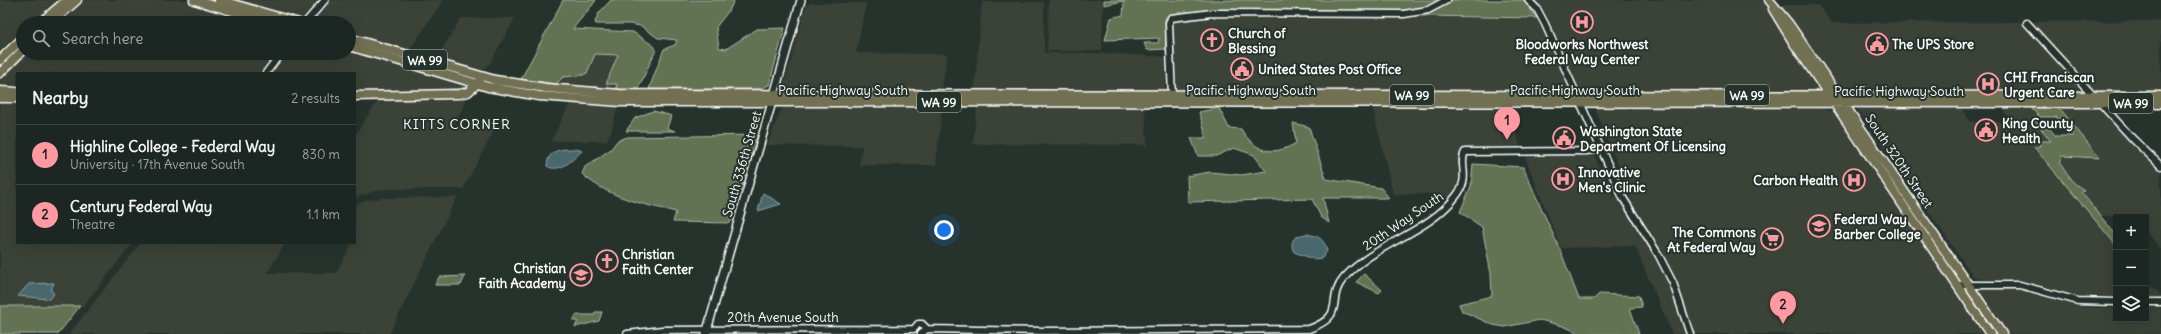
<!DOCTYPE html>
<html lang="en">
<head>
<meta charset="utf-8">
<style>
	:root { --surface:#1c2622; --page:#29322f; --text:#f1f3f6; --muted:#a0a5a5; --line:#3a4340; --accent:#ff9aa2 }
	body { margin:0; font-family:Delius,sans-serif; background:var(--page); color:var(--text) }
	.controls { position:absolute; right:12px; bottom:12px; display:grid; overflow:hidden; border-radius:0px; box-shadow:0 4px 16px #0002 }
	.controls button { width:36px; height:36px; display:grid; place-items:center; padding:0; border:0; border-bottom:1px solid var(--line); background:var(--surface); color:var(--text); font:20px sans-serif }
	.you { position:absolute; left:944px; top:230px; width:14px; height:14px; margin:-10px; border:3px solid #fff; border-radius:50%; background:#1a73e8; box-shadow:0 0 0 6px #1a73e833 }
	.badge { display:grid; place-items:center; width:26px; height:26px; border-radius:50%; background:var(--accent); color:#111; font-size:13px; font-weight:700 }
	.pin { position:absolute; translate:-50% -33px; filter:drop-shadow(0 1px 2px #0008) }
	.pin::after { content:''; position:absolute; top:21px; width:14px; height:12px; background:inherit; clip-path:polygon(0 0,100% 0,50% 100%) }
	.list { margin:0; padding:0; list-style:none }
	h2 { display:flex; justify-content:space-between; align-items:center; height:52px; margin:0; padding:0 16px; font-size:17px }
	h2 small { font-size:13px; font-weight:400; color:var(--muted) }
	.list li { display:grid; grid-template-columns:26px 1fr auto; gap:12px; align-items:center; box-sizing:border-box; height:60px; padding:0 16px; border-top:1px solid var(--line) }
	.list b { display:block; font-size:15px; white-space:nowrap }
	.list p { margin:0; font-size:13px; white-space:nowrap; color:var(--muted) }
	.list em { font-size:13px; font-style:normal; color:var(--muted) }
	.icon { flex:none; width:22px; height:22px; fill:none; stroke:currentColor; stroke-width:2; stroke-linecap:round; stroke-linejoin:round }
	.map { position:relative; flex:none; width:2161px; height:334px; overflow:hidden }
	.search { position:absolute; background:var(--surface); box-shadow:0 4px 16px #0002; left:16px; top:16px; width:340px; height:44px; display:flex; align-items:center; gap:10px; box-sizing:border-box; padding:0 14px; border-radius:22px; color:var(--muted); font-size:15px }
	.panel { position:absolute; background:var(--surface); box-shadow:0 4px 16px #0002; left:16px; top:72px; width:340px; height:172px; border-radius:0px }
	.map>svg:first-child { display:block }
</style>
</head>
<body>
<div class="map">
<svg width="2161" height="334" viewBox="0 0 2161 334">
	<rect width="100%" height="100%" fill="#26332d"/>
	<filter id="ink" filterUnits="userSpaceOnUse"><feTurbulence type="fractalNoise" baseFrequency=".025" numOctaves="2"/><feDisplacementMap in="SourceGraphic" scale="8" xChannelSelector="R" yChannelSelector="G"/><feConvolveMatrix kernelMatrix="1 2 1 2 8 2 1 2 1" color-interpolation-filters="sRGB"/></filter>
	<g filter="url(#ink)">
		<!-- built -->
		<path fill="#3b4239" d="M0 0H60L31 23H23V30L0 51Z
			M81 0H187L266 23H55Z
			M231 0H321L303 17 299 19Z
			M330 0H443L409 51 349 33V23L311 22Z
			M1049 0H1103L1102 51H1047Z
			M1535 0H1762L1823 92 1581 93 1546 16Z
			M982 2H1044V53H1099L1166 57 1165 89 1158 95H974Z
			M810 3H866L856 53 947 54 942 90 789 89 784 86 806 6Z
			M1779 5H1818L1832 23 2020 22 2080 87 2076 88 2078 90 2008 91 1842 89 1838 87Z
			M1335 16 1537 18 1569 90H1177L1172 23 1175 21 1203 17Z
			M461 18H515L490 63 484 69H473L437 58Z
			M2161 21V93L2102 92 2099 90H2093L2030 22Z
			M349 43 451 73 480 80 467 91 355 96V73H266L281 53H349Z
			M24 53H278L262 73H17V88H0V77Z
			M595 54 619 55 606 83 617 84 616 89 556 84 563 77 583 75Z
			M0 99H17V243H133L83 306H0Z
			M379 99 467 100 452 127H496L463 189H385L375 191 355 198V135Z
			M570 103 618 105 611 132 606 141H551Z
			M1502 104 1514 127 1522 151 1465 152V171L1453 202 1439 194H1393L1372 105Z
			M1145 105 1147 145 973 144 977 106Z
			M1667 105 1819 106 1834 113 1983 334H1672L1635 246 1561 248 1524 154 1594 155 1614 198H1631L1594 106Z
			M839 106 942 107 936 165H859L862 146 767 145 781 110 784 108Z
			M2030 106 2040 117H2034V120L2052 141 2039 142 2040 146 2035 147 2116 245V297L2077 296 2020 280 1980 279 1974 277 1858 110 1863 107H1960L1971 122H2013L2001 107Z
			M2092 106 2103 112 2161 173V249L2146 231V217L2100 216 2080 192 2083 191 2071 180 2060 163V156L2100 157 2062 111 2053 107Z
			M457 197 389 334H69L141 243H286L267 273H336L352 243H355V205L366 200 384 198Z
			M2146 281 2161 295V297H2146Z
			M1974 288H2022L2082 307 2116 308V319H2146V308H2161V334H2006Z"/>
		<!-- green -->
		<path fill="#647253" stroke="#b2b8a9" d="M563 0H596C591 8 575 25 573 29L633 32 654 46 656 50 638 89H616L617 84H606L618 55 595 54 587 73 583 75 563 77 556 84 521 79Z
			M611 0H734L730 9 716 27 719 48 726 49 757 29 785 28 769 85 760 89H649L664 49 675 45 677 40 658 38 641 26 630 24H596L595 22 599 13Z
			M1104 0H1523L1537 18 1203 12 1166 17 1165 19 1166 49 1147 50 1144 43H1158L1159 38 1105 40 1111 18 1123 15 1124 1 1104 5Z
			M2053 106 2062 111 2100 158 2061 156 2062 159 2059 162 2071 180 2084 191 2081 192 2116 235V245L2034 147 2040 146 2039 141H2051L2034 120V117L2044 128H2049L2056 136H2074L2056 117H2040L2030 107Z
			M1219 108 1229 128 1241 129C1255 152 1273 157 1296 143L1293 123 1309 127 1326 179 1381 188 1389 198H1323L1329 223 1321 217 1312 199 1188 202 1187 176 1210 172 1242 175 1266 171 1254 155 1234 148 1216 156H1198L1191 138H1205V132L1199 112Z
			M653 111 669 115 671 116 667 128 675 131H626L635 118Z
			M758 135 730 223 673 222 676 212C643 204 609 198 582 174L585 167 611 149 617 141 627 137Z
			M1473 164 1523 167 1561 252 1579 299H1594L1599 294 1639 296 1642 307 1630 308 1639 334H1581L1563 326 1540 320 1505 327 1493 325 1462 311 1459 304 1492 296 1491 274 1482 227 1460 212 1471 186Z
			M1364 274 1382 290 1379 293 1356 282Z
			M465 276 461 285H435L439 277Z
			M0 306H80L58 334H0Z
			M595 312H602L599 321 575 327 578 321H573L576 315H594Z"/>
		<!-- water -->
		<path fill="#48676e" stroke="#91a4a8" d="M577 149 582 151C573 159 560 174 547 166 548 148 563 149 577 149Z
			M763 193 781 204 758 211Z
			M1307 234C1318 236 1325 239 1327 251L1322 258 1313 259 1294 252C1288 240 1296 235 1307 234Z
			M54 283 51 290 54 294 49 299 18 296 29 284Z"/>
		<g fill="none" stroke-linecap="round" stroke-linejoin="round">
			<!-- tertiary casing -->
			<g stroke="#fff" stroke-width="9">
				<path id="tertiary" d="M1528 0 1537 9 1545 24 1623 198 1658 254 1673 283 1690 334
					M305 23 325 0
					M2027 23 2133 139 2161 166
					M266 73 281 53
					M1172 98 1169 23 1171 18 1212 13 1404 14 1428 10 1447 0
					M1957 285H2020L2078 301 2116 302
					M2146 302H2161
					M927 329 1045 331 1309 329C1348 315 1325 300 1344 278 1375 243 1429 233 1457 195 1471 176 1458 164 1465 152L1586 151 1602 149
					M627 334 662 330 914 329 918 324H922L927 329 921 334"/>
			</g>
			<!-- secondary casing -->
			<g stroke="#fff" stroke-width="10">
				<path id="secondary" d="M706 334 801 0"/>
			</g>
			<!-- primary casing -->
			<g stroke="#fff" stroke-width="11">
				<path id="primary" d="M194 0 273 23
					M219 0 299 23
					M1769 0 1789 24 2002 334
					M1773 9 1793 42 1990 334
					M40 23 67 0
					M51 23 77 0
					M349 38 495 80 546 88 620 94 2161 96
					M349 46 488 87 539 96 621 102 2161 103
					M0 60 23 38
					M0 73 23 50
					M0 91 17 92
					M355 96 459 94 468 92 479 82
					M0 98H17"/>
			</g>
			<!-- tertiary -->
			<use href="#tertiary" stroke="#26332d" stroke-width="6"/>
			<!-- secondary -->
			<use href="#secondary" stroke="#26332d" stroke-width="7"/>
			<!-- primary -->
			<use href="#primary" stroke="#716f52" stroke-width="8"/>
		</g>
	</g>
	<!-- icons -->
	<defs>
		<g id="hospital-ring" transform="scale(1.15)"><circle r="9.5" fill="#26332d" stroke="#ff9aa2" stroke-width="1.5"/><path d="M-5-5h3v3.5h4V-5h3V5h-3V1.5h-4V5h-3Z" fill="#ff9aa2"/></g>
		<g id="church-ring" transform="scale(1.15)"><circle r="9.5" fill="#26332d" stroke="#ff9aa2" stroke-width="1.5"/><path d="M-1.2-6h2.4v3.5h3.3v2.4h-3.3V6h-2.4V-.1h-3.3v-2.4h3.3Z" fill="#ff9aa2"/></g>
		<g id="civic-ring" transform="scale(1.15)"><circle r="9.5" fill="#26332d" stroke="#ff9aa2" stroke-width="1.5"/><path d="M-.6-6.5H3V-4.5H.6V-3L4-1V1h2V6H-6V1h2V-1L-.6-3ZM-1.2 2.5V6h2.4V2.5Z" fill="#ff9aa2"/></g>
		<g id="university-ring" transform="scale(1.15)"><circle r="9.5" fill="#26332d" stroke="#ff9aa2" stroke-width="1.5"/><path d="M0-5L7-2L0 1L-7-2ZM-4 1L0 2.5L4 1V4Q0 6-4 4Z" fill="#ff9aa2"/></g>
		<g id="supermarket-ring" transform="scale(1.15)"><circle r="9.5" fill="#26332d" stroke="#ff9aa2" stroke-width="1.5"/><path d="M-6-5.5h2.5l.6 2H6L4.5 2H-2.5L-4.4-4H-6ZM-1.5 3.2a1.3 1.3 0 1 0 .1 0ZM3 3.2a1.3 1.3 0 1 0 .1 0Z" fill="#ff9aa2"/></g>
		<g id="school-ring" transform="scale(1.15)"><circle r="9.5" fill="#26332d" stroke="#ff9aa2" stroke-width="1.5"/><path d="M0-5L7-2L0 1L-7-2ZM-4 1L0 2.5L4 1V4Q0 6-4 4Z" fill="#ff9aa2"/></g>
	</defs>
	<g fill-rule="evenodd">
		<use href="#hospital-ring" x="1582" y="22"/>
		<use href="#church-ring" x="1212" y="40"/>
		<use href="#civic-ring" x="1877" y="44"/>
		<use href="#civic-ring" x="1242" y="69"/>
		<use href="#hospital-ring" x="1988" y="84"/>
		<use href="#civic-ring" x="1986" y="130"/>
		<use href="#civic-ring" x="1564" y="138"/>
		<use href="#hospital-ring" x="1563" y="179"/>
		<use href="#hospital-ring" x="1854" y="180"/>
		<use href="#university-ring" x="1819" y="226"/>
		<use href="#supermarket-ring" x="1772" y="239"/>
		<use href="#church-ring" x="607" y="261"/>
		<use href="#school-ring" x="581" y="275"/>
	</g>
	<g text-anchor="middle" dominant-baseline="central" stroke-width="4" stroke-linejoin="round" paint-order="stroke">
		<!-- shield labels -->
		<g fill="#26332d" stroke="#bec2c0" stroke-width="1">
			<rect x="403" y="50" width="44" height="20" rx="3"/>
			<rect x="1390" y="85" width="44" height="20" rx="3"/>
			<rect x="1725" y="85" width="44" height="20" rx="3"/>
			<rect x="917" y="92" width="44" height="20" rx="3"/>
			<rect x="2109" y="93" width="44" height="20" rx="3"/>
		</g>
		<g font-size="12" font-weight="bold" fill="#fff">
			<text x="425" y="60">WA 99</text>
			<text x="1412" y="95">WA 99</text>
			<text x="1747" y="95">WA 99</text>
			<text x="939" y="102">WA 99</text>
			<text x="2131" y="103">WA 99</text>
		</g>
		<!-- poi labels -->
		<g font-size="13" font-weight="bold" fill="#fff" stroke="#26332d" text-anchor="start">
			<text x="1228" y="33">Church of<tspan x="1228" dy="15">Blessing</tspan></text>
			<text x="1582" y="44" text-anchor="middle">Bloodworks Northwest<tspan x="1582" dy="15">Federal Way Center</tspan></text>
			<text x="1892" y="44">The UPS Store</text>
			<text x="1258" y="69">United States Post Office</text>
			<text x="2004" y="77">CHI Franciscan<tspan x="2004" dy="15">Urgent Care</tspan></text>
			<text x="2002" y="123">King County<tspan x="2002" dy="15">Health</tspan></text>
			<text x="1580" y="131">Washington State<tspan x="1580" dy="15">Department Of Licensing</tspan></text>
			<text x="1578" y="172">Innovative<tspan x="1578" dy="15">Men's Clinic</tspan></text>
			<text x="1838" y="180" text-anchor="end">Carbon Health</text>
			<text x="1834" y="219">Federal Way<tspan x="1834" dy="15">Barber College</tspan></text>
			<text x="1756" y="232" text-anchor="end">The Commons<tspan x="1756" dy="15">At Federal Way</tspan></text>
			<text x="622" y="254">Christian<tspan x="622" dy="15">Faith Center</tspan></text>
			<text x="566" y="268" text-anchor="end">Christian<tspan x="566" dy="15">Faith Academy</tspan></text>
		</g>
		<!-- street labels -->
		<g font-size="13" fill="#fff" stroke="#26332d">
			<text x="843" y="90">Pacific Highway South</text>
			<text x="1251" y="90">Pacific Highway South</text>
			<text x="1575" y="90">Pacific Highway South</text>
			<text x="1899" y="91">Pacific Highway South</text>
			<text transform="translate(1899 161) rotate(56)">South 320th Street</text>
			<text transform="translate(742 164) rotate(-74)">South 336th Street</text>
			<text transform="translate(1403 221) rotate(-34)">20th Way South</text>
			<text x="783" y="317">20th Avenue South</text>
		</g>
		<!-- neighbourhood labels -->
		<g font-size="14" letter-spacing="1" fill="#fff" stroke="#26332d">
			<text x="457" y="124">KITTS CORNER</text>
		</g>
	</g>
</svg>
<div class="controls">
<button>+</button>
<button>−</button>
<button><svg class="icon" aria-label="layers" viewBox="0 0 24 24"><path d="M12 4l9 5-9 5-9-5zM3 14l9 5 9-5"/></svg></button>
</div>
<div class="you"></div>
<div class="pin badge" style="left:1507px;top:140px">1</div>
<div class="pin badge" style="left:1783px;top:324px">2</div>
<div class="search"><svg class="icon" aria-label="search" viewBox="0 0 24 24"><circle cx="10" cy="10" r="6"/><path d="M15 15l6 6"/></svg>Search here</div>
<section class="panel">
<h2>Nearby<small>2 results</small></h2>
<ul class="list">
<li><span class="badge">1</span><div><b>Highline College - Federal Way</b><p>University · 17th Avenue South</p></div><em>830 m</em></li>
<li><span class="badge">2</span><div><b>Century Federal Way</b><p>Theatre</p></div><em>1.1 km</em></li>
</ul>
</section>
</div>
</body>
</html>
